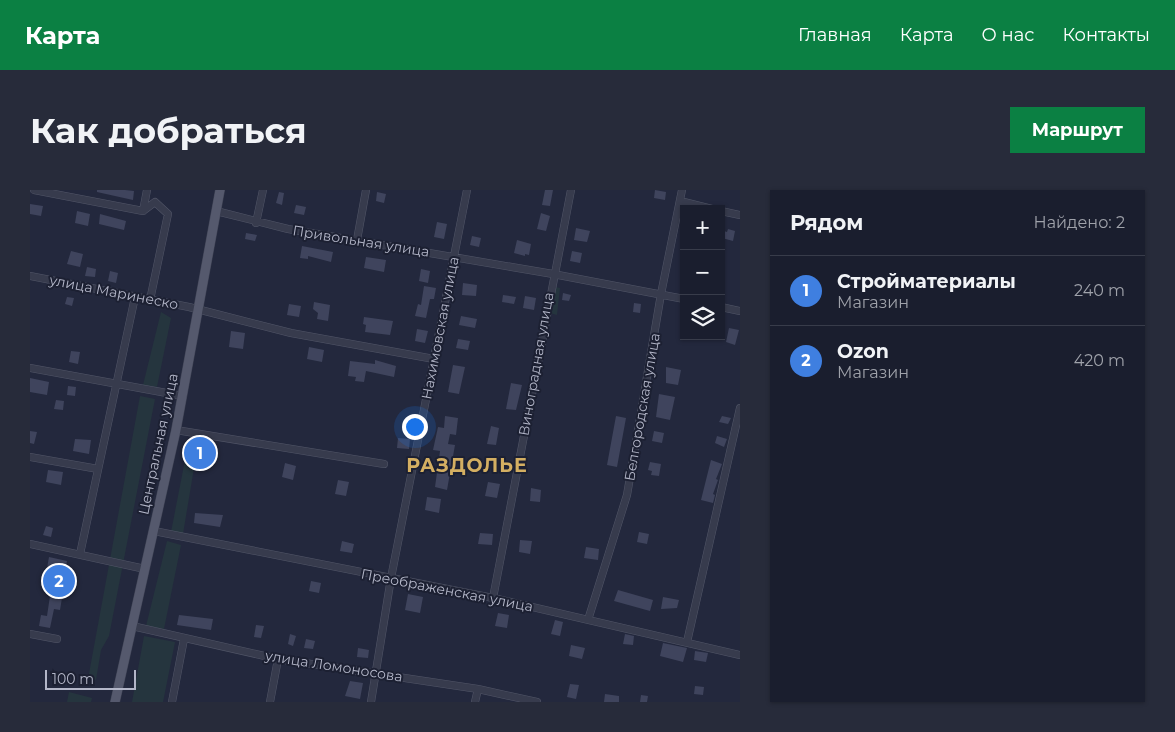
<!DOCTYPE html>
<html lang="ru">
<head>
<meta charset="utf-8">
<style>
	:root { --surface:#1a1e2e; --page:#272b3a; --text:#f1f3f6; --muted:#9fa2aa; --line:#383c4a; --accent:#0b8043 }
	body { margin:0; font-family:Montserrat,sans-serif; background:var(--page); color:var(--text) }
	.controls { position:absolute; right:15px; top:15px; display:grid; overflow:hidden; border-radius:0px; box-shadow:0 1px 4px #0004 }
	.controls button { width:45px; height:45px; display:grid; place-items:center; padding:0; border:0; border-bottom:1px solid var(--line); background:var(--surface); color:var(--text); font:25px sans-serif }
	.scale { position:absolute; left:15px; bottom:12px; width:91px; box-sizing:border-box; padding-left:5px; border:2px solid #b3b6c8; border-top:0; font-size:14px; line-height:18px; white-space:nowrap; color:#b3b6c8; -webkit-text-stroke:4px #1c2032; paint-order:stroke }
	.you { position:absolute; left:384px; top:236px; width:18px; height:18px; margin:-12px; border:4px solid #fff; border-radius:50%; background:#1a73e8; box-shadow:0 0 0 8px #1a73e833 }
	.badge { display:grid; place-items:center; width:32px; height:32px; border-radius:50%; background:var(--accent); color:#fff; font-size:16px; font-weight:700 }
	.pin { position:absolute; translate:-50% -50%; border:2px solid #fff; box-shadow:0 1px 5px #0006 }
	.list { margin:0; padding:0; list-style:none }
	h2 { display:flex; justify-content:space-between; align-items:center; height:65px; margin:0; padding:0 20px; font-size:21px }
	h2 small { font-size:16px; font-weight:400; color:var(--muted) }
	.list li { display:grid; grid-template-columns:32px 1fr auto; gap:15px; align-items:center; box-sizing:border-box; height:70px; padding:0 20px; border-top:1px solid var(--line) }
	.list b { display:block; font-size:19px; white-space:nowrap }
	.list p { margin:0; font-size:16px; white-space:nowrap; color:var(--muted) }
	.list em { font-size:16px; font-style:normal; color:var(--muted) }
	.icon { flex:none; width:28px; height:28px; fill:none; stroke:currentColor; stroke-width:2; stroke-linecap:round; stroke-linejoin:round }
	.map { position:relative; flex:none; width:710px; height:512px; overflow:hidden; border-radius:0px }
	header { display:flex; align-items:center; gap:30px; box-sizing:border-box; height:70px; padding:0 25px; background:var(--accent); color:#fff }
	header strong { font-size:24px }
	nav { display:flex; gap:28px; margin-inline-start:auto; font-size:18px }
	.intro { display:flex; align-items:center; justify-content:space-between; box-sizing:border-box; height:120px; padding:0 30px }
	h1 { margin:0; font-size:35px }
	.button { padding:12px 22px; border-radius:0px; background:var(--accent); color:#fff; font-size:18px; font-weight:700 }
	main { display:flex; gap:30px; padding:0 30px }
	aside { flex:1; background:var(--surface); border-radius:0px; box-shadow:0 1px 4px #0004 }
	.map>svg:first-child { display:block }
</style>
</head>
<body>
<header>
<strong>Карта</strong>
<nav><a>Главная</a><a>Карта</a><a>О нас</a><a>Контакты</a></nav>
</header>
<div class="intro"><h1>Как добраться</h1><a class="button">Маршрут</a></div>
<main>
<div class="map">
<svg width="710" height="512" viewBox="0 0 710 512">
	<rect width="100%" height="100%" fill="#23283d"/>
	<!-- green -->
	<path fill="#25353e" d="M525 97 530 98 527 125 520 123Z
		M131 122 141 128 127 197 113 195Z
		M110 206 125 209 79 446 71 460 66 490 58 489Z
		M155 270 165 272 153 344 141 342Z
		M137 351 151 355 134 439 116 436Z
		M114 446 145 452 133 512H102Z
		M39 502 62 508 61 512H37Z"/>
	<!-- building -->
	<path fill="#3f445d" d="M67 0H95L104 1 103 10 67 2Z
		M515 0H523L520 16 512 15Z
		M625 0 636 2 635 10 624 8Z
		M249 2 254 3 252 15 246 13Z
		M347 2 356 4 354 13 346 11Z
		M0 14 13 16 11 26 0 24Z
		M266 15 276 17 274 25 264 23Z
		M47 21 60 24 58 36 45 33Z
		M511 23 520 26 516 41 507 39Z
		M70 24 96 31 94 40 69 34Z
		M407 32 417 34 414 49 404 47Z
		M546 38 560 41 557 52 544 50Z
		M698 39 705 41 703 51 692 48 694 41 697 42Z
		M216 43 227 45 225 51 215 49Z
		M442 46 451 48 449 57 440 55Z
		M487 50 501 54 499 65 495 64V66L484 63Z
		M272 56 303 62 301 72 278 66V69L270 68Z
		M41 61 53 64 50 77 37 74Z
		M542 61 552 63 550 73 540 71Z
		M336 67 356 70 354 82 334 78Z
		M57 77 66 79 65 87 55 86Z
		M391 79 400 81 398 93 389 91Z
		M80 81 88 83 86 93 78 91Z
		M433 93 447 95 446 106 432 105Z
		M394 96 406 98 404 109H400L396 128 385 126 388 114 391 115Z
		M533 103 541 105 539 111 532 110Z
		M473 105 486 107 484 114 472 112Z
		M495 106 506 108 504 120 493 118Z
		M37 107 44 108 42 116 35 114Z
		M284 112 300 115 298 131 287 129 288 123 283 119Z
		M604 113 611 114 610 123 603 122Z
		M259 114 271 116 269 127 257 125Z
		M431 126 447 129 445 138 429 135Z
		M334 127 363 131 360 145 335 142 336 135 333 134Z
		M699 138 709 140 705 155 696 152Z
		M387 139 398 141 395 153 385 151Z
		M201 141 215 143 213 159 199 157Z
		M428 149 440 151 438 160 426 158Z
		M279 157 294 160 292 172 277 169Z
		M41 161 50 162 48 174 39 172Z
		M345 170 366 176 364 187 336 181 334 192 325 191 326 187 318 186 320 171 345 174Z
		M423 175 435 177 429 204 418 202Z
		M636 177 651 180 648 195 636 193Z
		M0 188 19 192 17 205 0 202Z
		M481 193 492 195 486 220 476 219Z
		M38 196 46 197 45 206 37 205Z
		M629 204 645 207 640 230 626 227Z
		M26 210 34 211 33 220 24 219Z
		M415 226 428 228 426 245 420 244 418 254 425 255 417 300 405 297 410 261 403 260 408 237 414 238Z
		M586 226 596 228 587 277 577 275Z
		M692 226 701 228 698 234 689 232Z
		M461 236 469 238 466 255 457 254Z
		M0 241 7 242 4 254 0 253Z
		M624 241 634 243 632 253 622 251Z
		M687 246 697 249 694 257 685 253Z
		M368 248 380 249 379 259 367 258Z
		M45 249 61 250 59 264 43 261Z
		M178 260 188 263 186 273 175 271Z
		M681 270 692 274 686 289 688 290 683 304 685 305 683 313 671 310Z
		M620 272 631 274 629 286 621 285 622 281 618 280Z
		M255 273 266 276 263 290 252 287Z
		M18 280 33 282 31 295 16 292Z
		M308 290 319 292 316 306 305 304Z
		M458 292 470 294 467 308 455 306Z
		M501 298 511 300 510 312 500 311Z
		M397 307 411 309 409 323 395 320Z
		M165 323 193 325 190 337 164 333Z
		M16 336 23 338 21 347 13 345Z
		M609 342 619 344 617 354 607 352Z
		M450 343 463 344 462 355 448 354Z
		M490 350 502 351 500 364 489 362Z
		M312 351 324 354 322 363 310 361Z
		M556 357 569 359 568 370 554 368Z
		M19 367 37 371 32 398 14 395Z
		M281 391 291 393 289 403 279 401Z
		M588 400 623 410 620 421 584 411Z
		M378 404 393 407 390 423 375 420Z
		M20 406 32 408 30 420 24 419 20 438 9 436 11 425 17 426Z
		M633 407 649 410 647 418 631 419Z
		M468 423 479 425 477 438 465 436Z
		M149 425 183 429 181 440 147 435Z
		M525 430 533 432 530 446 521 444Z
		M226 435 234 436 231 448 224 447Z
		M260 444 266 446 263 456 258 454Z
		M595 444 604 446 603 455 593 454Z
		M276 449 285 451 283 459 274 458Z
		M633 453 657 458 653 472 630 466Z
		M541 455 555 458 552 469 539 466Z
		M328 458 339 460 338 468 327 467Z
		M665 461 678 463 676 472 664 470Z
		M320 491 333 493 330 509 315 506Z
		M540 494 549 495 546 509 537 507Z
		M665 496 674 497 673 505 664 504Z
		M575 504 589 506V512H574Z
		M611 505 618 506 617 512H610Z"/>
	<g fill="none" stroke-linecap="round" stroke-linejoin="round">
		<!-- minor casing -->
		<g stroke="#525668" stroke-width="8">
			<path id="minor" d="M4 0 113 21
				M117 0 113 21 125 12 138 24 120 110
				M650 11 682 19
				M186 21 258 39 523 84 654 109
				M691 21 710 25
				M226 33 233 0
				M327 50 336 0
				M0 86 159 117 261 143 404 169
				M691 117 710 121
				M0 178 153 206
				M146 240 354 274
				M0 267 68 279
				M124 341 463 408 710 465
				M0 354 115 379
				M50 364 105 107
				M463 408 541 0
				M558 430 597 305 631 104 652 0
				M102 436 248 469 448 499 507 512
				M0 444 27 449
				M657 452 710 218
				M142 512 154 449
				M240 512 248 469
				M341 512 361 388 437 0
				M445 512 448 499"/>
		</g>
		<!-- major casing -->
		<g stroke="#404456" stroke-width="10">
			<path id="major" d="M85 512 146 240 190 0"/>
		</g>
		<!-- minor -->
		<use href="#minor" stroke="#373b4d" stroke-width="7"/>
		<!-- major -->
		<use href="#major" stroke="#55596d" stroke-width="9"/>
	</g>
	<g text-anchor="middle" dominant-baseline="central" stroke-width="4" stroke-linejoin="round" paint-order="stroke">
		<!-- street labels -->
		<g font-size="14" fill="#b3b6c8" stroke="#1c2032">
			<text transform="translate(331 51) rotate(9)">Привольная улица</text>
			<text transform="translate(84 102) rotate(11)">улица Маринеско</text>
			<text transform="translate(410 138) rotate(-79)">Нахимовская улица</text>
			<text transform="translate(506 174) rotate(-80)">Виноградная улица</text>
			<text transform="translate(612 217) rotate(-80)">Белгородская улица</text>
			<text transform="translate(128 254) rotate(-78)">Центральная улица</text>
			<text transform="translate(417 400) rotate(11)">Преображенская улица</text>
			<text transform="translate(304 476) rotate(9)">улица Ломоносова</text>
		</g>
		<!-- district labels -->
		<g font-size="19" font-weight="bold" letter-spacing="1" fill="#d4af62" stroke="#1c2032">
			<text x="437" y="275">РАЗДОЛЬЕ</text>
		</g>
	</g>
</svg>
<div class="controls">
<button>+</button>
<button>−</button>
<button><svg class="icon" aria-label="layers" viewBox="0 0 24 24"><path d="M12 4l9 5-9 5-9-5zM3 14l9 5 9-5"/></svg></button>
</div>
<div class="scale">100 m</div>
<div class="you"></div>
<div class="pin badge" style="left:170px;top:263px;background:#3f7fe0">1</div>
<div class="pin badge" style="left:29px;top:391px;background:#3f7fe0">2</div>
</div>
<aside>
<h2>Рядом<small>Найдено: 2</small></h2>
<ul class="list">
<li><span class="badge" style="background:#3f7fe0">1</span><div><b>Стройматериалы</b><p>Магазин</p></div><em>240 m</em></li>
<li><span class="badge" style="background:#3f7fe0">2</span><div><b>Ozon</b><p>Магазин</p></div><em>420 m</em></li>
</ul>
</aside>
</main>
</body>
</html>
